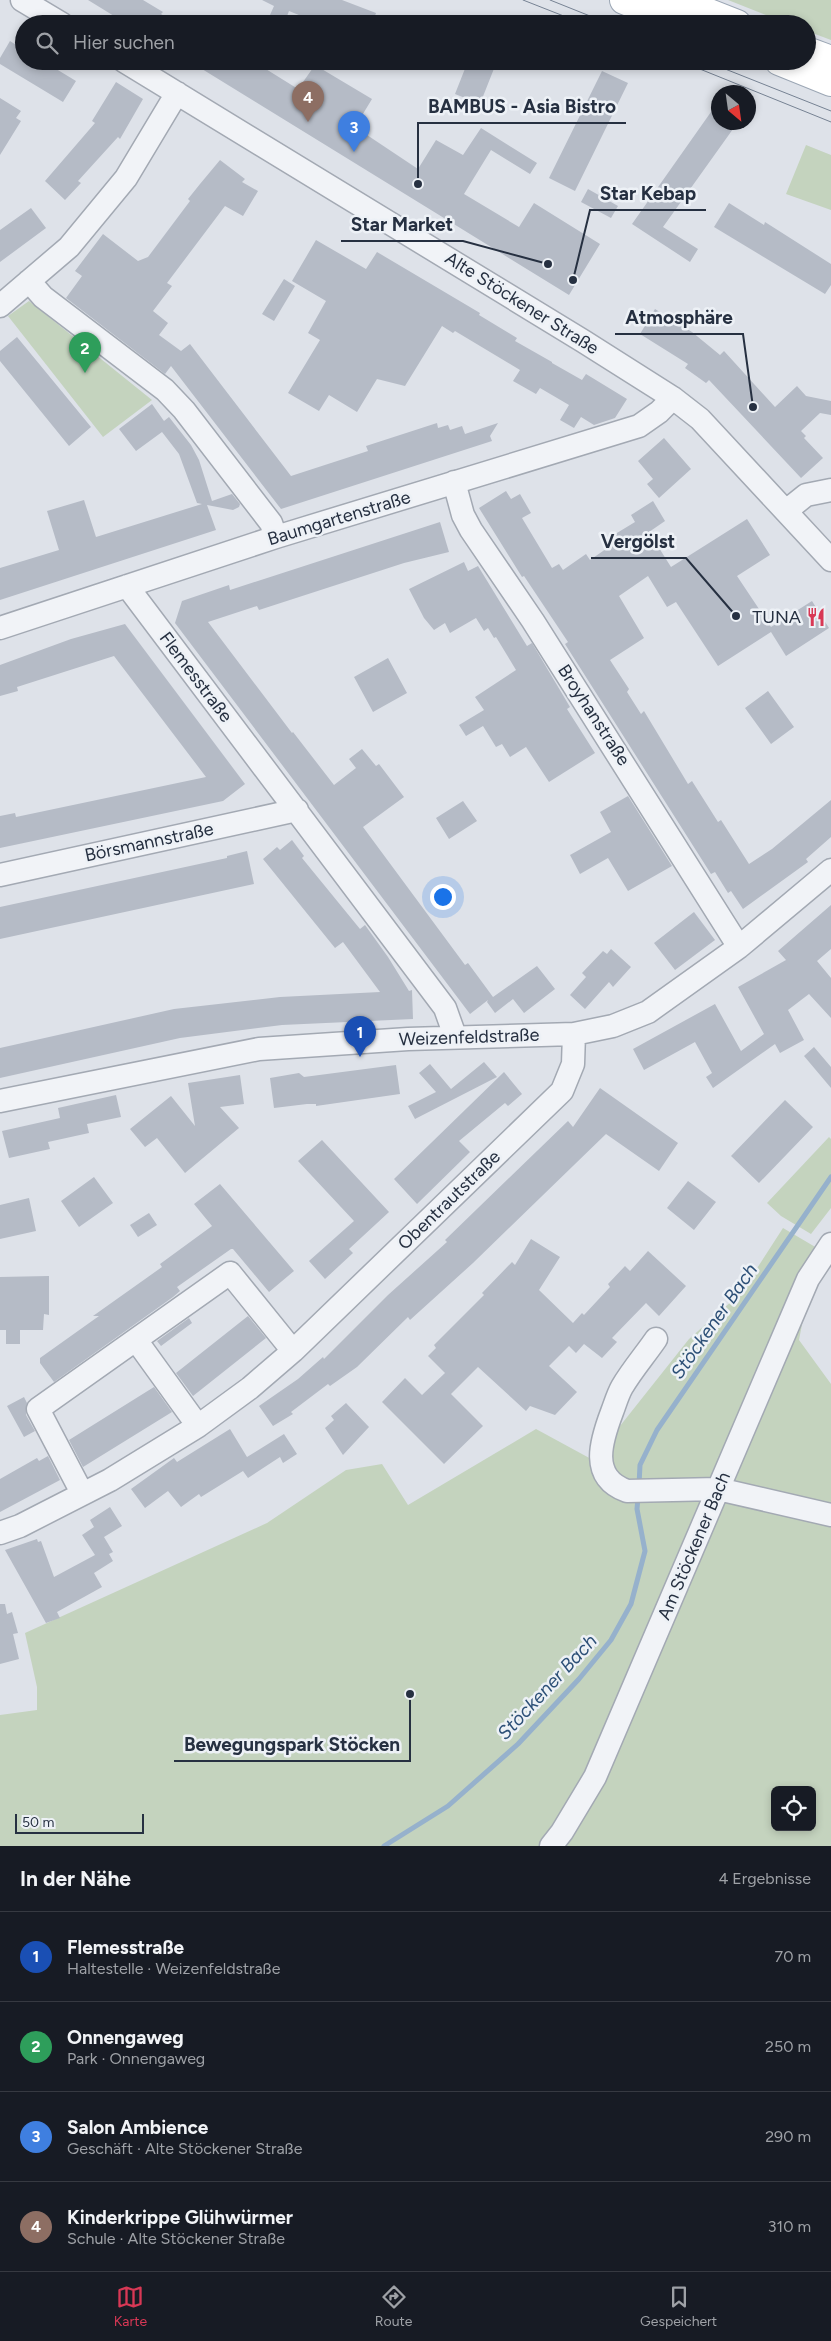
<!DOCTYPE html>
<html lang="de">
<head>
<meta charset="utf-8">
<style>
	:root { --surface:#171b24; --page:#242831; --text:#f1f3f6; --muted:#9ea1a6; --line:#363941; --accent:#d83855 }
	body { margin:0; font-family:Figtree,sans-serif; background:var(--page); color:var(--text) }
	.controls { position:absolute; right:15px; bottom:15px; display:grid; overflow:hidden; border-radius:8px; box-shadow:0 2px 8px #0003 }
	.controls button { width:45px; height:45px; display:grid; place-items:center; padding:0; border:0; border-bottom:1px solid var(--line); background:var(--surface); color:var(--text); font:25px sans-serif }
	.compass { position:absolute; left:711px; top:85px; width:45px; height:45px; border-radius:50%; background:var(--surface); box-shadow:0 2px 8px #0003; rotate:151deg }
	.scale { position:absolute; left:15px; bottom:12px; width:129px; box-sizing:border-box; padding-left:5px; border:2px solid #263041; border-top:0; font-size:14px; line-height:18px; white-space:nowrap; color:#263041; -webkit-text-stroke:4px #edf1f6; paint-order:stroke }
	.you { position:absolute; left:442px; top:896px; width:18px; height:18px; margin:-12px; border:4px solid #fff; border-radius:50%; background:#1a73e8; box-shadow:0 0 0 8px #1a73e833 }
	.badge { display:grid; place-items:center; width:32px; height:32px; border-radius:50%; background:var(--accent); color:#fff; font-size:16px; font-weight:700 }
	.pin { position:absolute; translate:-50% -41px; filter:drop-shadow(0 1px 2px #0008) }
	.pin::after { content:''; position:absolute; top:26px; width:18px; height:15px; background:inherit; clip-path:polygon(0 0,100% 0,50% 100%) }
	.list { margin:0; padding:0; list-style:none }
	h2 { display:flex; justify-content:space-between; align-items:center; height:65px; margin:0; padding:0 20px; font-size:21px }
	h2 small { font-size:16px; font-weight:400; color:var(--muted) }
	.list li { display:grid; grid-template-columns:32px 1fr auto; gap:15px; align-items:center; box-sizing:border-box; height:90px; padding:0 20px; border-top:1px solid var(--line) }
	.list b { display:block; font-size:19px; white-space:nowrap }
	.list p { margin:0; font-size:16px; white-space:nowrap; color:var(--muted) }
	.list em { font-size:16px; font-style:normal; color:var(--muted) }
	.icon { flex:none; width:28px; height:28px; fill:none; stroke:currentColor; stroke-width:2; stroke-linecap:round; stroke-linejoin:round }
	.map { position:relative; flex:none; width:831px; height:1846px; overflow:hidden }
	.search { position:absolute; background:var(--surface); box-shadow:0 2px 8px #0003; left:15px; right:15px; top:15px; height:55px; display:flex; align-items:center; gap:12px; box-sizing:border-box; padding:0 18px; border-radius:28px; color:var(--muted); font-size:19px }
	.sheet { height:425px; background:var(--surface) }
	nav { display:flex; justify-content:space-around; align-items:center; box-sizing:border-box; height:70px; border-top:1px solid var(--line); background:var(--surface); font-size:14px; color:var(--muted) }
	nav a { display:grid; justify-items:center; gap:2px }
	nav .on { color:var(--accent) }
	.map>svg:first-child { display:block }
</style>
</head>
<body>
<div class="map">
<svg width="831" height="1846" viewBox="0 0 831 1846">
	<rect width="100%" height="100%" fill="#dee2e9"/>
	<!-- green -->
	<path fill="#c4d3be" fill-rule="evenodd" d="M728 0H831V40L807 31V24H789Z
		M806 145 831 155V210L786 194Z
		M29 301 152 400 103 437 8 316Z
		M829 1137 831 1139V1208L811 1234 781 1216 767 1203Z
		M783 1228 817 1248 799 1340 831 1384V1846H0V1715L37 1710V1687L25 1633 267 1523 346 1470 382 1464 408 1505 536 1429 593 1460 689 1339 741 1293ZM775 1790H812V1827H775Z"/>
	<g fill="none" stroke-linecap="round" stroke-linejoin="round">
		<!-- stream -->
		<path stroke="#96b1cc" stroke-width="5" d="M639 1485 640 1465 657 1430 831 1177
			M384 1846 448 1806 518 1744 579 1679 611 1640 631 1604 645 1551 637 1509 638 1497"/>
	</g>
	<!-- building -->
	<path fill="#b5bbc6" d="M88 0H143L163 12 161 14 177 24H127Z
		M262 0H342L376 13 372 24H321L289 11 284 24H266L274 6Z
		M10 41 24 50V61H43L76 81 63 102 0 64V58Z
		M189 61H264L261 66 298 89 315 65 372 99 355 127 418 169 436 140 463 155 481 128 537 163 530 174 491 150 464 194 519 227 534 203 600 244 569 295Z
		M468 61H497L480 104 455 94Z
		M602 71 628 83 575 191 549 178Z
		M116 82 143 99 120 139 118 137 78 181 81 183 65 200 45 181 95 123 92 121Z
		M0 98 21 111 16 118 21 121 0 155Z
		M718 102V122H738L663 227 698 249 690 262 632 224Z
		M220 160 245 179 242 182 258 191 243 216 225 206 167 283 172 286 153 311 168 323 159 335 181 351 190 344 291 476 368 451 366 446 437 423 438 428 448 425 450 430 462 426 465 434 498 423 490 436 492 441 281 509 171 366 165 374 66 298 82 276 75 271 103 234 138 261 148 257 190 201 188 199 200 184Z
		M588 189 618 206 611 218 581 202Z
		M729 203 764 225 765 222 831 264V285L825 294 714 227Z
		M31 208 46 228 0 262V230Z
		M316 240 366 269 377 252 480 313 479 315 517 338 515 341 552 362V363L582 380 586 374 627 399 615 418 594 425 581 417 574 428 560 420 569 405 540 388 536 394 513 381 520 370 455 331 453 333 442 326 405 386 377 379 357 412 329 395 319 411 288 393 320 340 308 333 326 301 292 281Z
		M284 279 295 286 274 321 262 314Z
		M655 309 692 332 720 355 724 351 775 407 797 386 806 396 831 401V415L820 413 801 431 806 436 804 438 823 458 801 478 709 380 706 383 685 368 688 364 640 334Z
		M17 337 91 427 69 446 0 361V351Z
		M152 404 164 421 169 417 191 445 199 460 212 501 232 494 240 504 239 507 233 510 207 505 216 530 0 600V568L59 550 47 511 84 500 96 537 202 504 197 503 179 454 162 432 136 451 119 429Z
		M664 438 691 469 659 498 647 484 653 479 638 461Z
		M506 491 511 499 520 494 531 513 522 518 552 568 559 564 563 570 586 554 590 560 616 542 612 536 635 522 631 515 653 501 665 521 649 532 671 567 747 519 770 555 737 576 771 627 812 601 829 628 786 656 771 632 718 666 676 602 667 607 648 576 619 596 644 638 610 660 629 689 627 692 641 714 644 711 688 784 692 781 718 822 721 820 749 864 772 849 831 800V837L806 859 808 862 743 909 731 891 728 893 715 872 711 874 565 644 568 642 524 576 522 577 479 508Z
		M440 522 449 552 404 563 259 610 257 606 208 622 292 733 293 732 334 785 356 768 349 759 362 749 376 766 379 764 404 797 363 827 465 965 468 963 493 997 537 966 555 989 524 1013 513 999 495 1013 487 1002 488 1000 470 1014 175 623 182 601 229 585 230 590Z
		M464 562 468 571 478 566 527 646 532 643 570 707 567 709 595 753 549 782 526 747 510 757 502 744 496 747 483 726 466 736 459 725 484 710 475 697 516 670 496 637 494 638 488 628 484 631 476 618 450 633 445 623 434 630 424 618 409 589Z
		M125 624 245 784 223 801 0 848V816L15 813 16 817 206 777 114 656 17 687 18 691 0 696V665L71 639Z
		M388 658 407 693 373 712 354 677Z
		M768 691 794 727 771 744 745 708Z
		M628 796 672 866 628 891 608 858 580 874 570 855 611 832 600 812Z
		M463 801 477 821 449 839 436 818Z
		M292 840 304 856 302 858 360 929 365 925 388 957 409 991 412 990 413 1019 282 1025 180 1038 0 1078V1048L174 1009 280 997 380 992 343 942 335 948 263 859 277 847 280 850Z
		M247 851 254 884 0 939V907L227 858V856Z
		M831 905V949L817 961 831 978V1018L809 994 788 1010 804 1040 780 1053 775 1044 713 1088 706 1077 712 1073 695 1042 644 1070 633 1049 715 1004 741 1051 764 1034 738 987 786 960 778 951Z
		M694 912 715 940 675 970 654 943Z
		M611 949 631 967 613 987 609 982 585 1009 570 995 586 977 582 973 603 951 607 954Z
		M814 1047 831 1067V1088L804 1056Z
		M484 1062 497 1077 415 1119 408 1106 436 1092 419 1073 430 1064 451 1089Z
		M396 1065 400 1094 316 1106V1104H307L274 1108 270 1078 299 1073 304 1077Z
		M504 1072 522 1094 508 1106 505 1103 459 1141 470 1152 417 1204 394 1179Z
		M240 1075 244 1104 220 1107 239 1128 185 1173 157 1138 145 1147 130 1129 171 1096 195 1126 188 1083Z
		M600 1088 678 1143 659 1171 606 1134 473 1263 410 1320 408 1317 357 1367 330 1386 328 1384 291 1412 293 1414 273 1426 259 1406 298 1379 323 1357 324 1359 388 1295 447 1242 445 1240 568 1121 573 1127Z
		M116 1095 121 1117 87 1124 89 1133 48 1142 50 1149 9 1158 2 1131 60 1118 58 1108Z
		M785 1100 813 1127 759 1183 731 1156Z
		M322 1140 389 1212 349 1249 353 1253 325 1279 309 1261 354 1221 298 1161Z
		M94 1177 113 1203 79 1227 61 1201Z
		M688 1181 716 1202 694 1230 667 1208Z
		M220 1184 294 1271 269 1292 233 1249H231L177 1287 180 1291 173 1297 54 1382 40 1363V1358L99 1316H93L162 1267 160 1264 212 1226 194 1204Z
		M29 1198 36 1231 0 1239V1205Z
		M149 1213 157 1225 138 1237 130 1225Z
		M531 1239 560 1257 539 1290 573 1323 582 1313 584 1315 610 1287 608 1284 625 1266 630 1271 648 1251 686 1286 659 1316 646 1303 612 1338 617 1342 602 1358 584 1344 576 1353 569 1346 549 1366 577 1392 555 1415 530 1406 526 1411 478 1367 451 1394 483 1426 444 1464 382 1402 405 1378 422 1395 445 1373 428 1356 436 1348 434 1345 484 1295 482 1293 512 1262 515 1265Z
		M49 1276V1315L44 1314 43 1330H20V1344H6V1330H0V1277Z
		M248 1316 266 1338 193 1396 176 1373Z
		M189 1318 192 1323 161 1346 157 1341Z
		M154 1387 172 1412 83 1467 69 1440Z
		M24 1397 27 1403 26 1415 35 1431 24 1437 7 1406Z
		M346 1403 369 1427 343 1455 325 1428 334 1420 331 1416Z
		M230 1429 247 1457 284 1434 297 1454 283 1463 280 1457 248 1478 243 1471 201 1497 199 1494 181 1507 168 1491 145 1508 131 1489 174 1458 177 1462Z
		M48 1456 60 1480 0 1512V1479L37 1458 39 1461Z
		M110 1507 122 1526 104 1537 113 1552 109 1554 113 1561 94 1573 102 1587 57 1612 60 1618 46 1623 5 1550 37 1539 38 1542 41 1541 54 1577 95 1555 82 1535 94 1527 90 1520Z
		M0 1604H5L7 1614 12 1612 18 1633 13 1634 19 1659 0 1664Z"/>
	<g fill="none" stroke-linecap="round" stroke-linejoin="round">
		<!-- minor casing -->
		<g stroke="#a3a9b3" stroke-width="25">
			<path id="minor" d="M22 0 62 24
				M124 61 583 341 673 398 700 419 831 560
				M29 281 43 297 165 390 184 410 271 523 276 537
				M0 306 69 247 126 178 177 93
				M454 482 463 515 471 530 533 621 739 947
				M786 511 806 495 831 490
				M127 586 445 1008 455 1036
				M0 628 276 537 639 426 659 412 673 398
				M0 875 297 810
				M0 1101 259 1049 408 1039 574 1034 613 1026 648 1012 739 947 831 870
				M656 1339C645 1355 632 1370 622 1387 618 1394 615 1404 612 1412 601 1441 589 1477 627 1491L718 1489 831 1515
				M136 1340 198 1426
				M82 1493 38 1409 230 1273 293 1351
				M0 1533 20 1526 110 1480 198 1426 250 1388 293 1351 562 1091 573 1064 574 1034
				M551 1846 562 1832 595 1777 796 1307 808 1279 831 1244"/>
		</g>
		<!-- major casing -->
		<g stroke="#9ca7b5" stroke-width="30">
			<path id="major" d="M624 0 684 24
				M676 0 737 24
				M807 51 831 60
				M779 61 831 82"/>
		</g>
		<!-- minor -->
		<use href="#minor" stroke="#f1f3f7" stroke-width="22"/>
		<!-- major -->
		<use href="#major" stroke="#fff" stroke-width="28"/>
		<!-- tram -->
		<path stroke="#768293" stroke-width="1" d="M523 0 584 24
			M550 0 610 24
			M680 61 831 122
			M705 61 831 111"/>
	</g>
	<!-- icons -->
	<defs>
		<g id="restaurant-bare" transform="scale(1.5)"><path d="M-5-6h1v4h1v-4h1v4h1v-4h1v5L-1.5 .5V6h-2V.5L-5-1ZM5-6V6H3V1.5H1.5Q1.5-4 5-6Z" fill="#d83855" stroke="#edf1f6" stroke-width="2.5" paint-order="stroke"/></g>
	</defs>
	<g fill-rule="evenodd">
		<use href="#restaurant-bare" x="816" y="617"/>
	</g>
	<g text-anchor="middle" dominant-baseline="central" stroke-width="5" stroke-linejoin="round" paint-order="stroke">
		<!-- street labels -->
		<g font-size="18" fill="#263041" stroke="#edf1f6">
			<text transform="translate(522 303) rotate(32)">Alte Stöckener Straße</text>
			<text transform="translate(339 518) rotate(-17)">Baumgartenstraße</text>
			<text transform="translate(196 677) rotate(53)">Flemesstraße</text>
			<text transform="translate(594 715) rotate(57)">Broyhanstraße</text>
			<text transform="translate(149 842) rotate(-12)">Börsmannstraße</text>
			<text transform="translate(469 1037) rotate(-2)">Weizenfeldstraße</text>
			<text transform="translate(449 1200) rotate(-44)">Obentrautstraße</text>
			<text transform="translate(694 1546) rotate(-67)">Am Stöckener Bach</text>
		</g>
		<!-- poi labels -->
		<g font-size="18" fill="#263041" stroke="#edf1f6" text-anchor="end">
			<text x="801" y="617">TUNA</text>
		</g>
		<!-- water labels -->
		<g font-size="19" font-style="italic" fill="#2d5077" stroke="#edf1f6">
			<text transform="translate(714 1321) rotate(-55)">Stöckener Bach</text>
			<text transform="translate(547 1687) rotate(-47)">Stöckener Bach</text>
		</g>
	</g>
	<!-- callouts -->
	<path fill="none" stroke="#263041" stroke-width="2" d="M418 184L418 123H626M573 280L590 210H706M548 264L463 241H341M753 407L743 334H615M736 616L686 558H591M410 1694L410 1761H174"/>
	<g fill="#263041" stroke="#edf1f6" stroke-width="2">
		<circle cx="418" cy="184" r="5"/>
		<circle cx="573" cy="280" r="5"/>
		<circle cx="548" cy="264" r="5"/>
		<circle cx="753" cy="407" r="5"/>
		<circle cx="736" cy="616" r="5"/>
		<circle cx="410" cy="1694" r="5"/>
	</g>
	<g font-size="19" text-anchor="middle" font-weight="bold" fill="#263041" stroke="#edf1f6" stroke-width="5" stroke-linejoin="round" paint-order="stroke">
		<text x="522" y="113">BAMBUS - Asia Bistro</text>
		<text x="648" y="200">Star Kebap</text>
		<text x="402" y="231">Star Market</text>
		<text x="679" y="324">Atmosphäre</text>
		<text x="638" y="548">Vergölst</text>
		<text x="292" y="1751">Bewegungspark Stöcken</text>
	</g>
</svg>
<div class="controls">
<button><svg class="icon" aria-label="locate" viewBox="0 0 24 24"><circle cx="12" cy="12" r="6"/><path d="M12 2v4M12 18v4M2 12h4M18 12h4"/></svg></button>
</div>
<svg class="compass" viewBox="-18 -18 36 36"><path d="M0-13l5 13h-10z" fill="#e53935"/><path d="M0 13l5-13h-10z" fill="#9ea1a6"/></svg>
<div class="scale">50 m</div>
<div class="you"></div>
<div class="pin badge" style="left:360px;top:1057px;background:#1a4fb4">1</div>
<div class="pin badge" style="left:85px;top:373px;background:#2e9e5b">2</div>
<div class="pin badge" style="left:354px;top:152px;background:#3f7fe0">3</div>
<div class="pin badge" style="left:308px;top:122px;background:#8d6e63">4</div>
<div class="search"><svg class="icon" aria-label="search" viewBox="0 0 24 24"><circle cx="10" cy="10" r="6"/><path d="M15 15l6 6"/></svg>Hier suchen</div>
</div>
<section class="sheet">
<h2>In der Nähe<small>4 Ergebnisse</small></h2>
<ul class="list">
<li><span class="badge" style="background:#1a4fb4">1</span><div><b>Flemesstraße</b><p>Haltestelle · Weizenfeldstraße</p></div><em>70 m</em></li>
<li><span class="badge" style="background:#2e9e5b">2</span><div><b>Onnengaweg</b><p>Park · Onnengaweg</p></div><em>250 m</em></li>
<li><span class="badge" style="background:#3f7fe0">3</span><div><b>Salon Ambience</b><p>Geschäft · Alte Stöckener Straße</p></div><em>290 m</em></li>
<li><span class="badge" style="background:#8d6e63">4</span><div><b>Kinderkrippe Glühwürmer</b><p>Schule · Alte Stöckener Straße</p></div><em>310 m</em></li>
</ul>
</section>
<nav>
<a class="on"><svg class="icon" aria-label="map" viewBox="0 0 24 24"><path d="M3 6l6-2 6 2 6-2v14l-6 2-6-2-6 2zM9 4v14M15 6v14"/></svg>Karte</a>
<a><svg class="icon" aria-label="directions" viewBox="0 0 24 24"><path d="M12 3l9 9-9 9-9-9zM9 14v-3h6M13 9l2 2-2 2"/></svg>Route</a>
<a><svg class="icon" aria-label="saved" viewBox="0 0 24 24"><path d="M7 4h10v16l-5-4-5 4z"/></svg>Gespeichert</a>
</nav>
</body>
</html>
